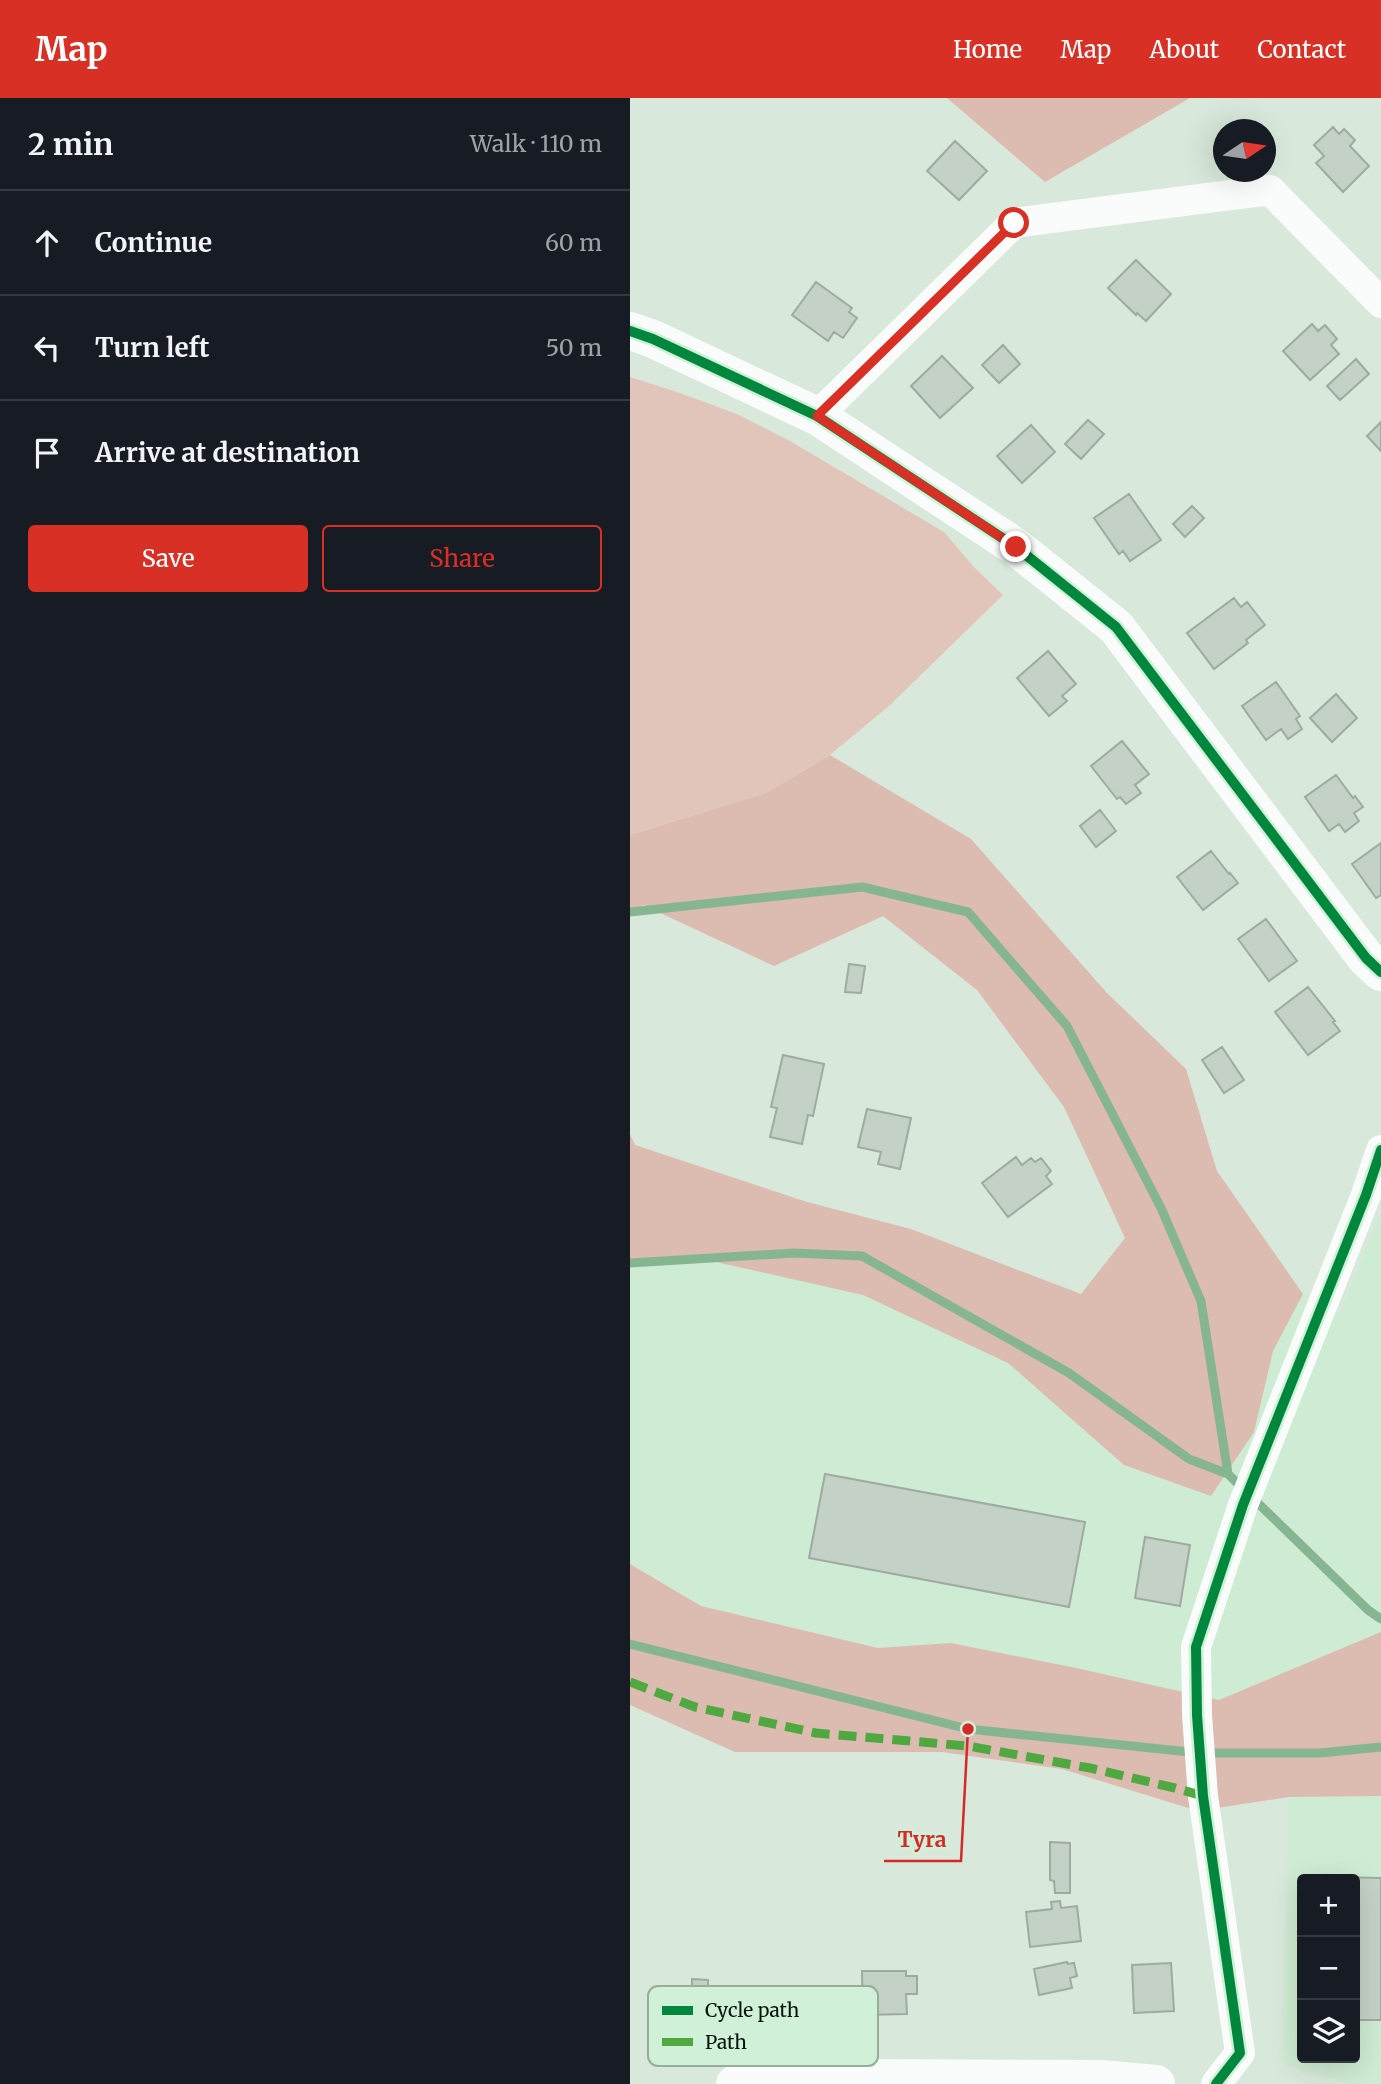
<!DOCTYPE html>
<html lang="en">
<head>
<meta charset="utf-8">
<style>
	:root { --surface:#171b24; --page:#242831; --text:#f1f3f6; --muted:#9ea1a6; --line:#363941; --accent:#d93025 }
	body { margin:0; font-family:Merriweather,serif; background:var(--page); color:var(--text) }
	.controls { position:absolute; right:21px; bottom:21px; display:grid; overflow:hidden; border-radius:7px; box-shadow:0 7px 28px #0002 }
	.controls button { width:63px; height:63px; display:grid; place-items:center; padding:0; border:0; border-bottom:2px solid var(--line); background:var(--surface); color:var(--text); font:35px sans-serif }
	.compass { position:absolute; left:583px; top:21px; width:63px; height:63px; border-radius:50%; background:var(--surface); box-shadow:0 7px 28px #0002; rotate:77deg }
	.stop { position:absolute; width:21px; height:21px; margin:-16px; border:5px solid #d93025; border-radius:50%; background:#fff }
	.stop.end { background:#d93025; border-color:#fff; box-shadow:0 2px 7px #0008 }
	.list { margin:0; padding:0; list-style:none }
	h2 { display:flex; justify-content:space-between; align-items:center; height:91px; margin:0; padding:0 28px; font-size:30px }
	h2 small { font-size:23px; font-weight:400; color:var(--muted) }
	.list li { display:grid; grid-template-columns:46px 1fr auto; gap:21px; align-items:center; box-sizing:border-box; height:105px; padding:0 28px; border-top:2px solid var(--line) }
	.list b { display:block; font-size:26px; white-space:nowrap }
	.list em { font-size:23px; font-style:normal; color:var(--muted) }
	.actions { display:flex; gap:14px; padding:21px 28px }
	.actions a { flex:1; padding:16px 0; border:2px solid var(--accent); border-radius:7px; text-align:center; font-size:24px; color:var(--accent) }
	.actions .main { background:var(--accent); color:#fff }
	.icon { flex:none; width:38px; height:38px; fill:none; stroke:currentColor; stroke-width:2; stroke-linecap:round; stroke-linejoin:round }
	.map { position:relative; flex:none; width:751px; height:1986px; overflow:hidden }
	header { display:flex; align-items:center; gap:42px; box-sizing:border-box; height:98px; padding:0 35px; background:var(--accent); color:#fff }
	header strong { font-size:33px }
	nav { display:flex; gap:38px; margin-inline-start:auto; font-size:24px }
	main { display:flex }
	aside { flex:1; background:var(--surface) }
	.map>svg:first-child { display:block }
</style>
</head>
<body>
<header>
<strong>Map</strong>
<nav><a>Home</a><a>Map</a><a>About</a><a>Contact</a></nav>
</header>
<main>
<aside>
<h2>2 min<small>Walk · 110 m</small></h2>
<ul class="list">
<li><svg class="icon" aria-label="ahead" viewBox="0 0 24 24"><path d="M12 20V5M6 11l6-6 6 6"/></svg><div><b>Continue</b></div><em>60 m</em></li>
<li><svg class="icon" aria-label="left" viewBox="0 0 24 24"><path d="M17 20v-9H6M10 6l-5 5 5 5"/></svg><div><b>Turn left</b></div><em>50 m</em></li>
<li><svg class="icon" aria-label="arrive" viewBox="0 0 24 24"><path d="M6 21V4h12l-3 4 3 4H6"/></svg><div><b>Arrive at destination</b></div></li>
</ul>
<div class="actions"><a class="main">Save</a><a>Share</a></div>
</aside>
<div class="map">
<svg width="751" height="1986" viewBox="0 0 751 1986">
	<rect width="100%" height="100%" fill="#d8e9db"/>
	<!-- built -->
	<path fill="#ceebd3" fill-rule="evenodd" d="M751 1113V1534L589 1602 446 1570 321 1545 248 1550 71 1508 0 1466V1167L64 1159 233 1197 378 1265 405 1290 624 1334 643 1253 673 1196 710 1216Z
		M751 1698V1986H721L652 1966 659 1699ZM672 1781H725V1960H672Z"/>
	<!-- green -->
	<path fill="#e2c5ba" d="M0 279 47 294 107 316 160 343 314 434 343 468 373 497 259 608 200 657 136 695 0 737Z"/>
	<!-- forest -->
	<path fill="#dcbbb0" d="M317 0H560L415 84Z
		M200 657 341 741 477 895 556 971 587 1073 673 1196 643 1253 624 1334 581 1398 494 1367 378 1265 233 1197 64 1159 0 1167V1036L5 1047 177 1104 281 1131 451 1196 495 1140 434 1009 347 892 253 818 144 868 13 807 0 816V737L136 695Z
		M0 1466 71 1508 248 1550 321 1545 446 1570 589 1602 751 1534V1698L659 1699 568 1713 432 1671 312 1654H105L0 1607Z"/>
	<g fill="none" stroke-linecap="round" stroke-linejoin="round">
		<!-- stream -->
		<path stroke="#86b592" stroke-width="9" d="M0 814 232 789 338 814 437 928 531 1110 571 1203 598 1376
			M0 1165 164 1155 232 1158 439 1275 559 1361 598 1376 738 1512 751 1521
			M0 1546 338 1631 569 1655H690L751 1649"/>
	</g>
	<!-- building -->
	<path fill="#c3d1c6" stroke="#9eaba0" stroke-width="2" d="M703 29 709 36 714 31 725 42 720 48 739 68 713 94 686 65 694 58 684 47Z
		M325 43 357 73 329 102 297 73Z
		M506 162 541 196 516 223 507 215 506 217 478 190Z
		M186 184 222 210 219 214 227 220 213 240 204 234 198 243 162 217Z
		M682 226 688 233 695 227 707 241 701 247 709 256 680 282 653 253Z
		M373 247 390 266 369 285 352 267Z
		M312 258 343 290 310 320 281 288Z
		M726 261 739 276 710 302 697 288Z
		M458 322 474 336 451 361 435 346Z
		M751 324V353L737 338Z
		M401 327 425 354 392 385 367 358Z
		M499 396 531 442 500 463 493 453 489 456 464 420Z
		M562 408 574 420 555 439 543 426Z
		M604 500 611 509 617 504 635 527 616 542 618 545 584 571 557 535Z
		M418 553 446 586 432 598 437 603 419 618 387 580Z
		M646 584 670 618 666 621 672 631 658 641 651 631 636 642 612 608Z
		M706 596 727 620 702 644 680 620Z
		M492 643 519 676 505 687 511 695 496 706 490 699 487 701 461 668Z
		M706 677 723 700 725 698 733 709 724 715 729 723 715 734 709 726 699 733 675 699Z
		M470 712 486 733 466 749 450 728Z
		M751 745V797L746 800 722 766Z
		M581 753 599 776 600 775 608 785 573 812 547 779Z
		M636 821 667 863 639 883 608 841Z
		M219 866 235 868 231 895 215 894Z
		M678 889 705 923 703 924 710 933 678 957 645 914Z
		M592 949 614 982 594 995 572 962Z
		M153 957 194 966 183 1018 178 1017 172 1046 140 1039 147 1010 141 1009Z
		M237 1011 281 1020 270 1071 248 1066 251 1054 228 1049Z
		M386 1059 392 1067 401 1060 405 1064 411 1060 421 1073 416 1078 422 1086 378 1119 352 1085Z
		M195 1376 455 1424 439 1509 179 1460Z
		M515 1439 560 1447 550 1508 505 1500Z
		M420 1744 440 1745V1795H425L424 1783 420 1782Z
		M705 1779 751 1780V1922H725V1781H704Z
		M430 1803 431 1810 447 1808 451 1843 400 1849 396 1814 422 1811 421 1804Z
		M437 1864 438 1866 444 1865 447 1878 440 1880 442 1890 409 1897 404 1871Z
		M541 1865 544 1913 504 1915 502 1867Z
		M232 1873H276V1878H287V1896H276L277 1916 233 1917Z
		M62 1881 78 1882V1895H91L89 1943H45L46 1894 62 1895Z"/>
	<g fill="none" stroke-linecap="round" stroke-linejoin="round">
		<!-- minor -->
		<path stroke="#f9fcfa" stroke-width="30" d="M187 318 384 125 640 92 751 205
			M586 1986 610 1955 573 1698 567 1617 566 1549 613 1407 736 1097 751 1052"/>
		<!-- tertiary -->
		<path stroke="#f9fcfa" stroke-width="38" d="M0 233 23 241 187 318 386 449 486 529 736 860 751 874
			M105 1986 217 1980 471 1981 526 1986"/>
		<!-- quiet -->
		<path stroke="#50a841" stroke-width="9" stroke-dasharray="18 9" stroke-linecap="butt" d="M0 1584 65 1609 186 1635 338 1648 460 1670 545 1690 573 1698"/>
		<!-- cycleway casing -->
		<g stroke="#d0f1d7" stroke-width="15">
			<path id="cycleway" d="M0 233 23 241 187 318 386 449 486 529 736 860 751 874
				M586 1986 610 1955 573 1698 567 1617 566 1549 613 1407 736 1097 751 1052"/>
		</g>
		<!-- cycleway -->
		<use href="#cycleway" stroke="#00873e" stroke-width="10"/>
	</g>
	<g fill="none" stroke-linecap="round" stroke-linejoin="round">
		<!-- route -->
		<path stroke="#d93025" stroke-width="9" d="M384 125 187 318 386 449"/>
	</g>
	<!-- legend -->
	<rect x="18" y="1888" width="230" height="80" rx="10" fill="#d0f1d7" stroke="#94ae9a" stroke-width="2"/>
	<rect x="32" y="1908" width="31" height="9" fill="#00873e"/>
	<rect x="32" y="1940" width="31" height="8" fill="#50a841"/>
	<g font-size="19" fill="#07120a">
		<text x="75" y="1919">Cycle path</text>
		<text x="75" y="1951">Path</text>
	</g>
	<!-- callouts -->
	<path fill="none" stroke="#d62828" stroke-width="2.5" d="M338 1631L331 1763H254"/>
	<circle fill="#d62828" stroke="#d0f1d7" stroke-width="2.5" cx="338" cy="1631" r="7"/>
	<g font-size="21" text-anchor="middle" font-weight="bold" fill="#d62828" stroke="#d0f1d7" stroke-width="5" stroke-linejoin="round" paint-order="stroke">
		<text x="292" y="1749">Tyra</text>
	</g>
</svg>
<div class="controls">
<button>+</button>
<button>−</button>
<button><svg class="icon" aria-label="layers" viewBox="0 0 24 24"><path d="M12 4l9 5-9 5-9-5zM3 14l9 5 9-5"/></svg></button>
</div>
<svg class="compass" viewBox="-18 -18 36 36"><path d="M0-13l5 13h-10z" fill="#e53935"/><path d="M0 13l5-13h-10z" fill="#9ea1a6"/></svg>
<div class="stop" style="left:384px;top:125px"></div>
<div class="stop end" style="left:386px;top:449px"></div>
</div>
</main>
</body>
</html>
